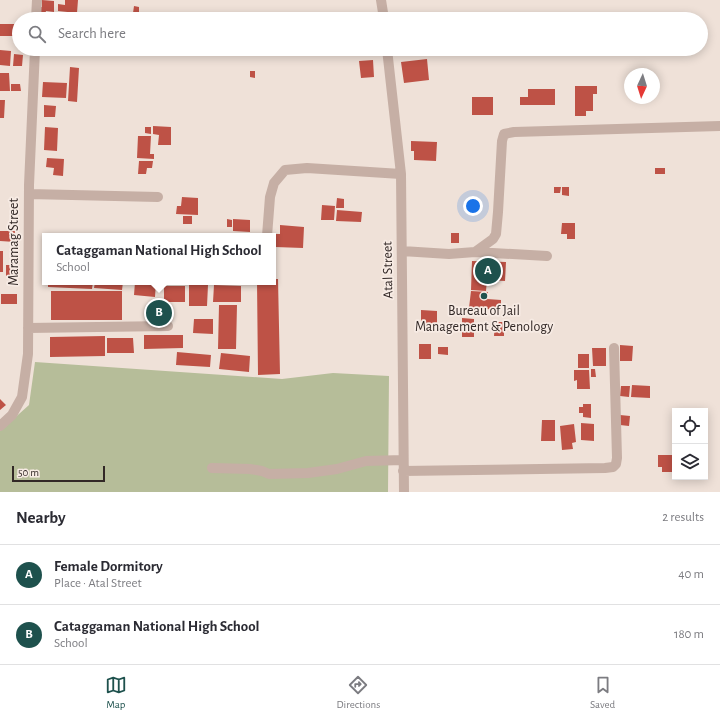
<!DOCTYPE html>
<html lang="en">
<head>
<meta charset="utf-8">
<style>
	:root { --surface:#fff; --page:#f7f7f7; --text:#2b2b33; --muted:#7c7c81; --line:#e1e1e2; --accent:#1e514d }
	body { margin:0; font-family:"Alegreya Sans",sans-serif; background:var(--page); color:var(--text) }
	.controls { position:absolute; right:12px; bottom:12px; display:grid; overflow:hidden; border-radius:0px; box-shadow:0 2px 10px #0003 }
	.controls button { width:36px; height:36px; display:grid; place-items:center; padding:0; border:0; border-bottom:1px solid var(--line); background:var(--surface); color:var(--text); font:20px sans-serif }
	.compass { position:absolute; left:624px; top:68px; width:36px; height:36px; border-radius:50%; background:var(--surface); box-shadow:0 2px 10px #0003; rotate:184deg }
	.scale { position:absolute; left:12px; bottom:10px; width:93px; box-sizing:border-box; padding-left:4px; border:2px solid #322826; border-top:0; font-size:11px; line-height:14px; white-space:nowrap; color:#322826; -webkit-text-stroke:3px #f7ebe4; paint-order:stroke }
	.you { position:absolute; left:473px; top:206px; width:14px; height:14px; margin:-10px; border:3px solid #fff; border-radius:50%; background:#1a73e8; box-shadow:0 0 0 6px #1a73e833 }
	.badge { display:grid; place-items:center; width:26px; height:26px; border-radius:50%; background:var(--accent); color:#fff; font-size:13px; font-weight:700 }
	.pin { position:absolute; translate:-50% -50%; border:2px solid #fff; box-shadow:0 1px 4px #0006 }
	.popup { position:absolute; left:42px; top:233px; width:234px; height:52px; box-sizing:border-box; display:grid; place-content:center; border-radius:0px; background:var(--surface); filter:drop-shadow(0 1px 3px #0005); font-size:13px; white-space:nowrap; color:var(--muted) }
	.popup b { font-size:15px; color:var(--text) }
	.popup::after { content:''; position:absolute; left:50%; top:100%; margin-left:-8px; border:8px solid transparent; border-top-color:var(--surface) }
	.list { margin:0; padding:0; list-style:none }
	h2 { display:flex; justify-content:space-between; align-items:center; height:52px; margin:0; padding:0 16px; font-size:17px }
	h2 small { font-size:13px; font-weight:400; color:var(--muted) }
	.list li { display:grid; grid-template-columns:26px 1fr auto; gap:12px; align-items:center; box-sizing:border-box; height:60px; padding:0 16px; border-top:1px solid var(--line) }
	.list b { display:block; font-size:15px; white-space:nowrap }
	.list p { margin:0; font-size:13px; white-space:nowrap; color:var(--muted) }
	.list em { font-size:13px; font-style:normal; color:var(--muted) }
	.icon { flex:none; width:22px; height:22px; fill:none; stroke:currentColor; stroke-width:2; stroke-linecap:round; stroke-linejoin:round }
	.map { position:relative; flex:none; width:720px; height:492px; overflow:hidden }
	.search { position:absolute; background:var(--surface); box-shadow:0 2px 10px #0003; left:12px; right:12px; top:12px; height:44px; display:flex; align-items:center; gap:10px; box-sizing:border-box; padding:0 14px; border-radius:22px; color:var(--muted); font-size:15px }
	.sheet { height:172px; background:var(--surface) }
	nav { display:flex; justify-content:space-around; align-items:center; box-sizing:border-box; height:56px; border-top:1px solid var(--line); background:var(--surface); font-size:11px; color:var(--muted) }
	nav a { display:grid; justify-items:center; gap:2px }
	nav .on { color:var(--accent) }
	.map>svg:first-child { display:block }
</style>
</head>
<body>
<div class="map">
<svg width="720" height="492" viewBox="0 0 720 492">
	<rect width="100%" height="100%" fill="#efe1d8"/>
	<!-- green -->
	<path fill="#b6bd99" d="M35 362 282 379 333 373 389 376 388 492H0V431L29 405Z"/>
	<!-- building -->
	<path fill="#be5246" d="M42 0 54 1V12L46 11 45 15H38V7H42Z
		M65 0H78L77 13 58 11V4L65 5Z
		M134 6 139 7V13H133Z
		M0 24H14V36H0Z
		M392 49H411V53L392 55Z
		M413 49H424V53L414 54Z
		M439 49H449V55H439Z
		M0 50 11 51 10 66 0 65Z
		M14 54 23 55 22 66H13Z
		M427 59 429 80 404 83 401 62Z
		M373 60 374 77 361 78 359 61Z
		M70 67 79 68 77 102 68 101Z
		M250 71H255V78L250 77Z
		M0 73H9L10 91H0Z
		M43 82 67 83 66 98 42 97Z
		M11 84H20L21 91H11Z
		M575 86H597V94H593V111H586V116H575Z
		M528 89H555V105H520V97H528Z
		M472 97H493V115H472Z
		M0 100H5L4 118H0Z
		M44 105 56 106 55 117H44Z
		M153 126 171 127V145H158L159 135 153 134Z
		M45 127 58 128 57 151 44 150Z
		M145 127H151V134L145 133Z
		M138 136H151L150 154H154V159L137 158Z
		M411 141 437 142 436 161 414 160V151H411Z
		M47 158 64 159 63 176 53 175 54 168 46 167Z
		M139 161H153L152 168H147L146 174H138Z
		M655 168H665V174H655Z
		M554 187H561L560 193H554Z
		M562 187H569V196L562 195Z
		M182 197 198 198V215L176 214 177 206H181Z
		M337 198 344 199V208H336Z
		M322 205 335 206 334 220H321Z
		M337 210 362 212 361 222 336 221Z
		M183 216H192V224H183Z
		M227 219 232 220V227H227Z
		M233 219 250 220V232L233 231Z
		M562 223H575V239H567V234H561Z
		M280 225 304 227 303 248 275 247 276 234H280Z
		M0 231H15V242L0 241Z
		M451 233H459V243H451Z
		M0 251H3V272H0Z
		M472 261 506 262 505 281 487 280 486 291 471 290Z
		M6 265H17V276H6Z
		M273 279H278L280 374 258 375 257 282H273Z
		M48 282H93L92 289 48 287Z
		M95 282H123L122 290 94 288Z
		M135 282H156L155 297 134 295Z
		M189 284 208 285 207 306H189Z
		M214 285 241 286V302H213Z
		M164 286H185V302H164Z
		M51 291H122V320H51Z
		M471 291 488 292 487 299 501 300V310L469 308Z
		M1 294H17V304H1Z
		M219 305H237L236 349H218Z
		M421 310 437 311V329L421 328Z
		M462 318 474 319V337H462Z
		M194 319H213V334L193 333Z
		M495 322H504V336H494Z
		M144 335H183V348L144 349Z
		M105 336V356L50 357V337Z
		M107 338H133L134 353H107Z
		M419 344H431V359H419Z
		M620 345 633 346 632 361H620Z
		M438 347H448V355L438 354Z
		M592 348H606V366H593Z
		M177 352 211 355 210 367 176 365Z
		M221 353 250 356 249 372 219 369Z
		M578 354H589V368H578Z
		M591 369H595L596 377H591Z
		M574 370H589L590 389H577V380L574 381Z
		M632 385 650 386V398L631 397Z
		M621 386H630L629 397 620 396Z
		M0 399 6 405 0 410Z
		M583 404H591V418L583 417V413H579V407H583Z
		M620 415 630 416 629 426 620 425Z
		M542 420H555V441H541Z
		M581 423 594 424V441L581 440Z
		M574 424 576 442 572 443 573 449 562 450 560 426Z
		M658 455H675V472H662V467H658Z"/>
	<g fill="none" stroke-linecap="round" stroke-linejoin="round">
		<!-- minor -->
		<path stroke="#c6afa5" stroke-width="10" d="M381 0 384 19
			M36 19 37 0
			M387 49 401 174 404 492
			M29 194 158 197
			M267 236 270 197 274 183 285 170 307 168 401 174
			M402 251 449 254 475 252 493 239 496 234 498 212 502 141 504 134 514 132 720 126
			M475 252 547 256
			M28 328 168 326
			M0 426 12 415 22 397 28 354 29 185 35 49
			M212 468 250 469 262 471 269 474 308 473 337 469 366 461 403 460
			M403 471 605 468 613 467 616 464 617 458 614 348"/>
	</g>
	<!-- markers -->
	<circle fill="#1e514d" stroke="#f7ebe4" stroke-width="1.5" cx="484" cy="296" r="4"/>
	<g text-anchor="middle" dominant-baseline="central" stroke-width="3.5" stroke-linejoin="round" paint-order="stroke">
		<!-- street labels -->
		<g font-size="14" fill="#322826" stroke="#f7ebe4">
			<text transform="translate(14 242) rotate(-90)">Maramag Street</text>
			<text transform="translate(388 270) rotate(-91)">Atal Street</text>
		</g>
		<!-- poi labels -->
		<g font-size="14" fill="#322826" stroke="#f7ebe4">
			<text x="484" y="311">Bureau of Jail<tspan x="484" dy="16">Management &amp; Penology</tspan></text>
		</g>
	</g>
</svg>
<div class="controls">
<button><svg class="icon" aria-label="locate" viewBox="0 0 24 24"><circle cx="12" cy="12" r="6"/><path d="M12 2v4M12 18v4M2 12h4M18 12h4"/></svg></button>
<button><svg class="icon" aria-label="layers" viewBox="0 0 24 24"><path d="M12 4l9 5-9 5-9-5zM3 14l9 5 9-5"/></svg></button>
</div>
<svg class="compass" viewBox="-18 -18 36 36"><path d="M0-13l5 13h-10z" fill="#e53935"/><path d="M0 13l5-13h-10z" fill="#7c7c81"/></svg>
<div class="scale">50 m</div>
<div class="you"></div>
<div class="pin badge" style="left:488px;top:271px">A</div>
<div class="pin badge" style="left:159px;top:313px">B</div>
<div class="popup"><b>Cataggaman National High School</b>School</div>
<div class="search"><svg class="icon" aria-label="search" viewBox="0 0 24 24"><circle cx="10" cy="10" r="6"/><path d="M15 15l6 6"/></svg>Search here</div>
</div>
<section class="sheet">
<h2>Nearby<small>2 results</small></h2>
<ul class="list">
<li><span class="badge">A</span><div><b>Female Dormitory</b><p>Place · Atal Street</p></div><em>40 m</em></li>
<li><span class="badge">B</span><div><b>Cataggaman National High School</b><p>School</p></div><em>180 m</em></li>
</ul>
</section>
<nav>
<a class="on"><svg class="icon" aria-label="map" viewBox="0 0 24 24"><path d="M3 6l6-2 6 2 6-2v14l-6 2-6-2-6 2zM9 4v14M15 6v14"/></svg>Map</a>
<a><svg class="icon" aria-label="directions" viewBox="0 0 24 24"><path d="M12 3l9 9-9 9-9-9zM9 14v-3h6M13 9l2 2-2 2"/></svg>Directions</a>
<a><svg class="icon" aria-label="saved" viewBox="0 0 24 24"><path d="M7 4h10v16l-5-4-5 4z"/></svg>Saved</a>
</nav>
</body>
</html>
